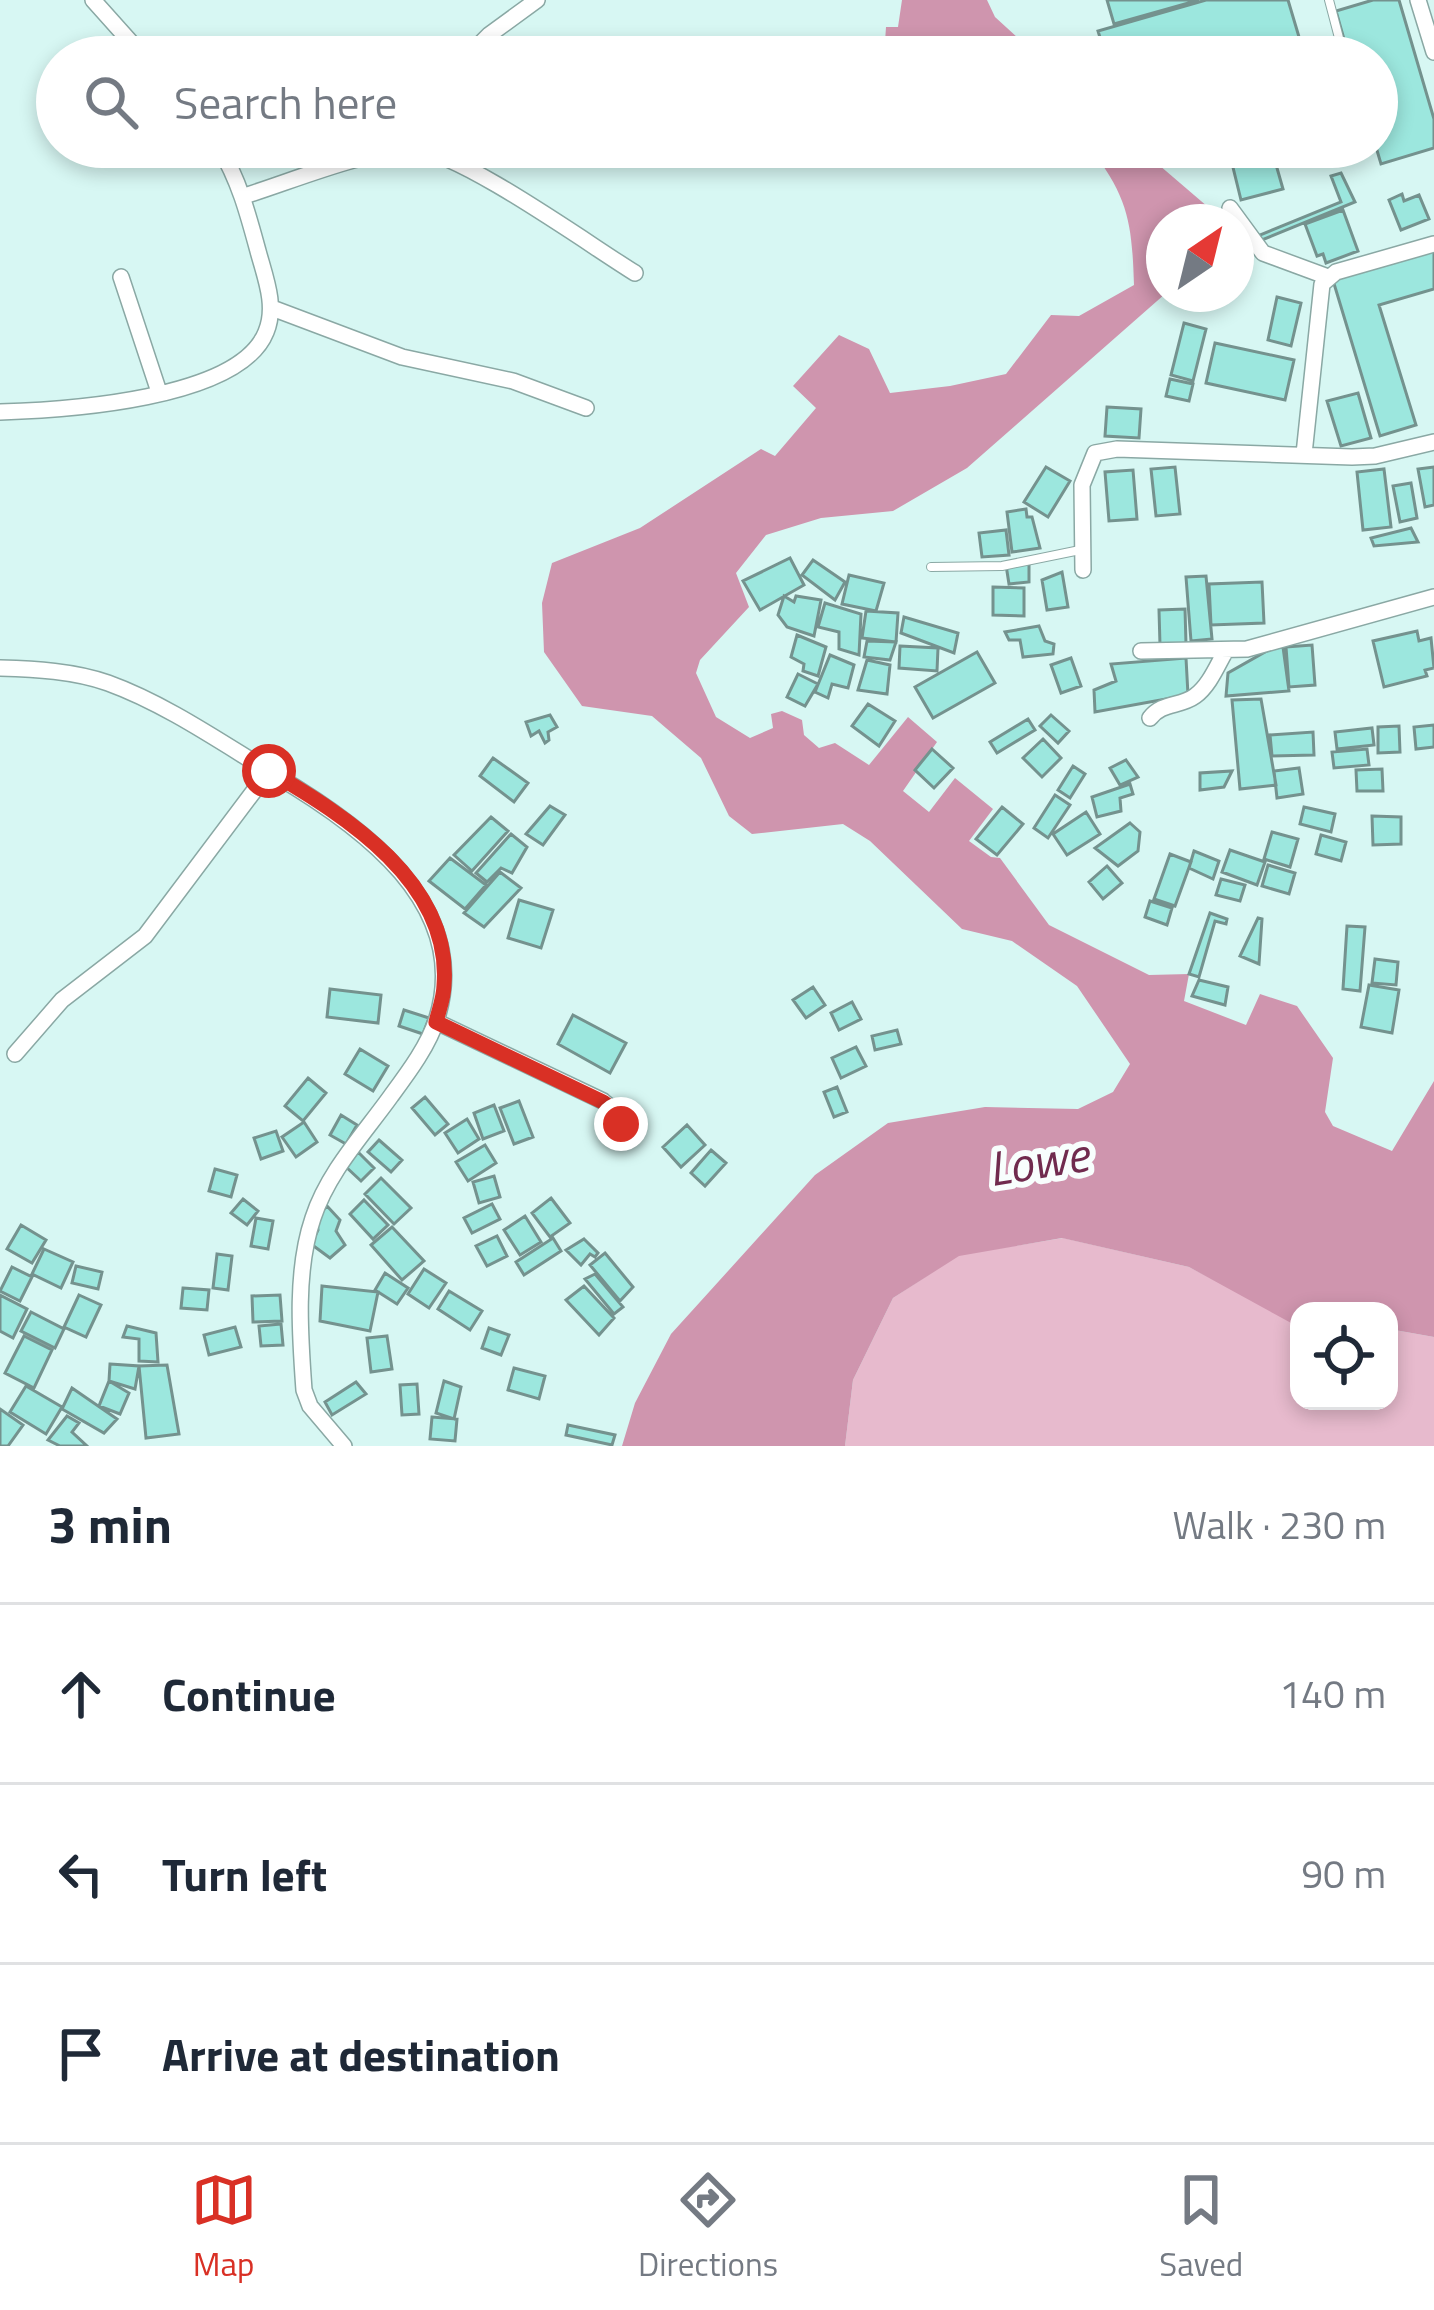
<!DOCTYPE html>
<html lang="en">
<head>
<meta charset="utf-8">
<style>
	:root { --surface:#fff; --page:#f2f2f3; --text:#1f2937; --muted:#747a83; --line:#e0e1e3; --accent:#d93025 }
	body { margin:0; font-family:"Titillium Web",sans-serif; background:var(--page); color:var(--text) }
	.controls { position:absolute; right:36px; bottom:36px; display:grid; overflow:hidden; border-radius:24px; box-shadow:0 6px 18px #0003 }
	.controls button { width:108px; height:108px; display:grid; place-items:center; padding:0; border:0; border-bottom:3px solid var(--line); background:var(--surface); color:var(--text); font:60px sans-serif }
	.compass { position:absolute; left:1146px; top:204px; width:108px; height:108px; border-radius:50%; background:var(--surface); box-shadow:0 6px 18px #0003; rotate:35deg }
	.stop { position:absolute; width:36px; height:36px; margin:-27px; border:9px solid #d93025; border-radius:50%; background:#fff }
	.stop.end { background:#d93025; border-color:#fff; box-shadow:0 3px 12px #0008 }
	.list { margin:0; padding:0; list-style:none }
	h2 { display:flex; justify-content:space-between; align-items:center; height:156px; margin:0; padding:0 48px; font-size:51px }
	h2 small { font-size:39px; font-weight:400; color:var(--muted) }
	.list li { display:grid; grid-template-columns:78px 1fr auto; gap:36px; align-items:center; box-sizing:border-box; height:180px; padding:0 48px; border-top:3px solid var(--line) }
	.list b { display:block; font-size:45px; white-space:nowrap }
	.list em { font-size:39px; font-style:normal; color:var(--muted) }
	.icon { flex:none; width:66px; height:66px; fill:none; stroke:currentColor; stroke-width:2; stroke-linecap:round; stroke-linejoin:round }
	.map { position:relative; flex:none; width:1434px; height:1446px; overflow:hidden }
	.search { position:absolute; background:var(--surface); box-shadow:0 6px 18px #0003; left:36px; right:36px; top:36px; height:132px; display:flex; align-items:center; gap:30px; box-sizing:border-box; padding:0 42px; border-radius:66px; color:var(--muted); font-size:45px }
	.sheet { height:696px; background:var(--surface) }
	nav { display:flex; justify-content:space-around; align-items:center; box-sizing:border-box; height:168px; border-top:3px solid var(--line); background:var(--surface); font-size:33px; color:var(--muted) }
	nav a { display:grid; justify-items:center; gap:6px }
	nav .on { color:var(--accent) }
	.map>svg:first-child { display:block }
</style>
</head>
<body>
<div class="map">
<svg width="1434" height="1446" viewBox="0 0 1434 1446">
	<rect width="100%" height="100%" fill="#d7f7f3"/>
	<!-- green -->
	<path fill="#e7bacd" d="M1063 1238 1189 1267 1299 1324V1401H1389V1329L1434 1337V1446H845L853 1380 893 1298 959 1255Z"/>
	<!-- water -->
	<path fill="#cf95ae" d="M902 0H987L995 17 1039 57H884L886 27H898Z
		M1089 147H1138L1215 213 1212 222H1164L1165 294 967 468 893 511 821 518 766 535 736 573 749 607 700 660 696 673 716 717 750 738 773 728 771 714 782 711 802 720 804 735 819 748 835 743 869 765 908 717 937 742 903 791 929 812 955 778 993 809 969 841 991 857 1000 858 1049 925 1149 975 1189 974 1184 1001 1246 1025 1260 994 1297 1006 1333 1058 1325 1112 1333 1126 1392 1151 1434 1081V1337L1389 1329V1311H1299V1324H1293L1189 1267 1062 1238 959 1256 893 1298 853 1380 845 1446H622L635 1403 671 1334 815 1175 888 1123 985 1107 1078 1109 1113 1092 1130 1064 1077 986 1012 941 962 929 870 841 843 824 752 834 729 816 701 758 652 716 582 706 544 652 542 603 552 563 640 528 761 449 775 456 816 408 793 386 839 335 869 349 890 393 950 386 1006 374 1051 315 1079 316 1134 285C1132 224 1129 197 1089 147Z"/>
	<!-- building -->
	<path fill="#9ce7de" stroke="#74928e" stroke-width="3" d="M1107 0H1199L1114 24Z
		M1206 0H1288L1305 57H1206L1202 41 1145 57H1106L1098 31Z
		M1373 0H1399L1434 119V148L1381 164 1376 147 1377 57H1349L1336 11Z
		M1228 147H1271L1283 189 1241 200Z
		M1341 173 1355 202 1257 242 1255 237 1341 202 1331 176Z
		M1402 194 1404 201 1419 195 1429 219 1401 230 1389 200Z
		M1343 210 1358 251 1326 263 1323 254 1317 256 1305 224Z
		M1434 246V289L1379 305 1416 425 1380 436 1332 277Z
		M1277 297 1301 303 1291 346 1268 340Z
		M1184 323 1206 329 1193 381 1171 375Z
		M1215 343 1294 360 1285 400 1206 383Z
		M1170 379 1193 384 1189 401 1166 396Z
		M1358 393 1371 438 1341 446 1327 401Z
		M1107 407 1141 409 1139 438 1105 436Z
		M1046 467 1070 481 1048 517 1024 502Z
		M1175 467 1180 514 1156 516 1151 469Z
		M1434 467V505L1425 507 1418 469Z
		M1384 469 1391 527 1363 530 1357 472Z
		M1133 470 1137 519 1109 521 1105 472Z
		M1411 483 1417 518 1400 522 1393 486Z
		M1026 509 1027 517H1032L1040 548 1012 552 1007 512Z
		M1411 528 1418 542 1374 546 1371 538Z
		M1006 530 1009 555 982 557 979 533Z
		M790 558 804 585 760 610 743 581Z
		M813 560 845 582 835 600 802 575Z
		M1029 563V582L1009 584 1006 565Z
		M1062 572 1068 607 1047 610 1042 580Z
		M849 575 884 583 876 611 842 604Z
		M1206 576 1212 639 1191 641 1186 577Z
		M1262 582 1264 623 1211 625 1209 584Z
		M993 587 1024 588V616L993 615Z
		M784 596 794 602 796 596 821 600 814 636 787 627 778 615Z
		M825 603 861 614 859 655 839 649V632L818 627Z
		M1185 609 1186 644 1160 645 1159 610Z
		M866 611 898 613 896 642 862 638Z
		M904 617 958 633 954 653 901 633Z
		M1039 626 1045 641 1054 644 1053 654 1023 657 1020 640H1009L1005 632Z
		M1417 631 1419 641 1431 638 1434 668 1425 670 1427 676 1384 687 1373 641Z
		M797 635 826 647 818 676 803 671 804 664 791 657Z
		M867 641 896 642 890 660 864 657Z
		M1312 645 1315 685 1289 687 1286 647Z
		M900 646 938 648 937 671 899 668Z
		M1283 647 1289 691 1226 696 1228 673 1272 648Z
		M977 652 995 683 933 718 915 687Z
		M830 655 854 665 848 688 832 684 828 698 815 692Z
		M1071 658 1081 686 1061 693 1051 665Z
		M1186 658 1188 695 1095 712 1094 690 1116 681 1111 664Z
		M867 660 890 665 887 694 858 690Z
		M798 674 818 684 805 706 787 697Z
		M1261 699 1276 785 1240 789 1232 700Z
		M868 704 895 721 879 746 852 726Z
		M550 715 557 727 548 732 549 740 545 743 539 731 531 736 526 722Z
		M1051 715 1069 731 1058 743 1040 726Z
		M1028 719 1035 730 997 753 990 742Z
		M1434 725V747L1416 749 1414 727Z
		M1399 726 1400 752 1378 753V727Z
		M1372 728 1374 745 1337 749 1335 732Z
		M1313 732 1314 755 1272 756 1270 735Z
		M1043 739 1061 758 1042 777 1023 758Z
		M932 749 953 768 934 788 915 770Z
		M1367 749 1369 765 1334 768 1332 752Z
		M493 758 528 783 514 802 480 776Z
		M1126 760 1138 777 1120 785 1110 768Z
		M1073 766 1085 774 1070 798 1058 790Z
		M1299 768 1303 794 1277 798 1274 771Z
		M1382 769 1383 791H1357L1356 770Z
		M1232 771 1224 787 1200 790V773Z
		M1130 784 1133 794 1120 798 1121 811 1097 817 1092 797Z
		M1055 795 1070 805 1048 838 1034 828Z
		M550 806 565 815 543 845 526 834Z
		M1002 807 1023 824 997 855 976 839Z
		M1304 807 1335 814 1331 832 1300 824Z
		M1086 812 1100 834 1067 855 1053 834Z
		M1372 816 1401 817V844L1373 845Z
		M491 817 508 831 472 871 454 855Z
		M1130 823 1140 832 1138 851 1118 866 1095 848Z
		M1272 832 1298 839 1290 867 1264 859Z
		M511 834 527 847 512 873 501 868 487 882 476 873Z
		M1321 835 1346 842 1341 861 1316 854Z
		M1230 850 1265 862 1257 885 1222 872Z
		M1194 851 1219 861 1213 879 1189 868Z
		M1170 854 1191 862 1175 906 1154 899Z
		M450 858 486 885 465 909 429 881Z
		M1268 865 1295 873 1289 894 1262 886Z
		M1107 866 1122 883 1103 899 1089 882Z
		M500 872 521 888 484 927 464 913Z
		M1221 879 1245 885 1240 901 1216 895Z
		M519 900 553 910 541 948 508 938Z
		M1150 901 1172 908 1167 925 1145 917Z
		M1210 913 1227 919 1226 924 1215 921 1199 977 1189 974Z
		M1258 918 1262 919 1259 964 1240 956Z
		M1347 926 1365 927 1360 991 1343 989Z
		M1375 959 1398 962 1396 985 1372 983Z
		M1199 980 1228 987 1225 1005 1192 996Z
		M1369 985 1399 990 1392 1033 1361 1027Z
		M813 987 825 1005 806 1018 793 1000Z
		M330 989 381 995 378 1023 327 1017Z
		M852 1002 861 1019 839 1030 831 1013Z
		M404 1010 429 1018 423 1034 399 1026Z
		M573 1015 626 1043 610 1073 558 1044Z
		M897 1030 901 1044 875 1050 872 1036Z
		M856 1047 866 1066 841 1078 832 1058Z
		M360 1049 388 1066 373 1091 345 1074Z
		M308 1078 326 1093 303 1121 285 1106Z
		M837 1087 847 1112 834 1117 824 1092Z
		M425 1097 448 1124 435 1135 412 1108Z
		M519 1101 533 1137 514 1144 500 1108Z
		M494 1105 504 1131 483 1139 474 1113Z
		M341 1115 357 1125 346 1144 330 1135Z
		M467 1119 479 1139 458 1153 445 1133Z
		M304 1122 317 1142 296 1157 282 1137Z
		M687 1125 705 1145 681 1167 663 1147Z
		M276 1131 283 1151 261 1159 254 1138Z
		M379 1140 402 1160 391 1172 368 1152Z
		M485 1145 496 1163 468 1181 456 1162Z
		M711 1150 726 1163 705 1186 691 1173Z
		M358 1152 374 1168 361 1181 345 1166Z
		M215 1169 237 1175 231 1197 209 1191Z
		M494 1176 500 1197 479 1203 473 1182Z
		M381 1178 411 1208 394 1224 365 1194Z
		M551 1198 570 1223 550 1237 532 1213Z
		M243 1199 258 1211 247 1225 231 1213Z
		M364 1200 388 1225 373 1239 350 1214Z
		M492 1204 500 1219 472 1233 464 1218Z
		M327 1206 340 1220 336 1231 345 1245 330 1258 311 1244 318 1230 316 1218Z
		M525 1216 541 1242 520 1255 504 1230Z
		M256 1218 273 1221 268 1249 251 1246Z
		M21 1225 46 1240 32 1263 7 1249Z
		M392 1227 424 1261 402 1280 371 1245Z
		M497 1236 507 1256 487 1266 476 1246Z
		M553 1238 561 1251 524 1275 516 1262Z
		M584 1239 598 1253 595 1257 590 1254 581 1265 566 1250Z
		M44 1249 73 1262 61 1288 32 1274Z
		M605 1253 633 1287 620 1301 590 1265Z
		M217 1254 232 1256 228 1290 213 1288Z
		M76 1266 102 1272 98 1289 72 1283Z
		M12 1267 32 1277 20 1301 0 1291Z
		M424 1269 446 1283 429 1308 408 1294Z
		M385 1273 408 1288 397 1304 375 1290Z
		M595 1274 623 1307 614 1314 585 1279Z
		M322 1286 378 1292 370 1331 320 1321Z
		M584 1286 614 1318 599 1335 566 1300Z
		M183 1288 209 1290 207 1310 181 1308Z
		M449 1291 482 1311 470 1330 438 1309Z
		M0 1295 27 1309 13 1338 0 1331Z
		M79 1295 101 1305 86 1337 64 1327Z
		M280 1295 282 1321 253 1322 252 1296Z
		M31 1312 64 1329 55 1348 21 1331Z
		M281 1324 283 1345 261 1346 259 1326Z
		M127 1326 156 1333 158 1362 139 1361V1339L123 1337Z
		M235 1327 241 1347 209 1355 204 1335Z
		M489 1328 509 1335 501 1355 482 1348Z
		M24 1336 52 1350 34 1388 5 1373Z
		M387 1336 392 1369 371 1372 367 1338Z
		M110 1364 139 1366 135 1389 109 1381Z
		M167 1365 179 1434 146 1438 139 1366Z
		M514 1368 545 1376 539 1399 508 1390Z
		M109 1381 129 1393 120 1414 99 1406Z
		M444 1381 461 1387 454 1419 436 1413Z
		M356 1382 366 1394 332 1415 325 1402Z
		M417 1384 419 1414 402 1415 400 1385Z
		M26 1386 62 1407 46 1434 10 1412Z
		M72 1388 117 1419 104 1433 62 1409Z
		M0 1409 23 1425 8 1446H0Z
		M67 1416 79 1423 72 1432 87 1446H60L48 1440Z
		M432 1417 457 1419 455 1441 430 1439Z
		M568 1425 615 1435 612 1445 566 1435Z"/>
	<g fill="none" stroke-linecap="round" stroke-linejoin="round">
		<!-- service casing -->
		<g stroke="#8aa8a4" stroke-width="10">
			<path id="service" d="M1329 0 1344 57
				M931 567 1002 566 1080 550"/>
		</g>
		<!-- minor casing -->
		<g stroke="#8aa8a4" stroke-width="18">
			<path id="minor" d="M93 0 144 57
				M1418 0 1434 52
				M467 57 489 35 537 0
				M244 196C290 182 370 148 416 150 459 151 591 246 635 273
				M1230 208 1263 253 1328 277
				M121 277 159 392
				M272 308 402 357 513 381 586 408
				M0 412C64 410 239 400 266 332 277 306 265 277 258 251 248 214 239 180 219 147
				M1304 454 1322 284 1336 272 1434 244
				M1083 570 1082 485 1095 453 1117 449 1352 457 1375 456 1434 442
				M1141 651 1247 649 1434 597
				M0 668C35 669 74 671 108 683 166 704 222 743 275 775 360 825 472 904 437 1018 429 1045 408 1073 391 1096 363 1135 328 1172 313 1218 295 1271 300 1335 304 1390L310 1406 344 1446
				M1150 718C1162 702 1180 707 1195 696 1209 686 1217 666 1225 652
				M437 1022 603 1101 617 1113 621 1124
				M15 1054 62 1000 145 936 269 771"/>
		</g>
		<!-- service -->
		<use href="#service" stroke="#fff" stroke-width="8"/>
		<!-- minor -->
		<use href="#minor" stroke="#fff" stroke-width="15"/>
	</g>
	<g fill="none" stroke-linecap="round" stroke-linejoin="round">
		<!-- route -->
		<path stroke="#d93025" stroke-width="15" d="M269 771C346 816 452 883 444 985 444 997 439 1010 436 1022L603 1102 617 1113 621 1124"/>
	</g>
	<g text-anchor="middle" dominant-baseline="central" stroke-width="12" stroke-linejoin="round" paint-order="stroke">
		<!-- water labels -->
		<g font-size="48" font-style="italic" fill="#702b4e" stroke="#f8fefd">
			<text transform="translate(1038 1161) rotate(-9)">Lowe</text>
		</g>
	</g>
</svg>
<div class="controls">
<button><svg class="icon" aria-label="locate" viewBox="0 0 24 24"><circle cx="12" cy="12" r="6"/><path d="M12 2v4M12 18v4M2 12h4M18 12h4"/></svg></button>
</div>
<svg class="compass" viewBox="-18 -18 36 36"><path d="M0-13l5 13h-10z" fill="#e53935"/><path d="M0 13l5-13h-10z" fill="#747a83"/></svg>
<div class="stop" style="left:269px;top:771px"></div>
<div class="stop end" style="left:621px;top:1124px"></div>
<div class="search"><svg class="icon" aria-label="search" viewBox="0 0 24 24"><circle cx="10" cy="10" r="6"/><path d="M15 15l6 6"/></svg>Search here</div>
</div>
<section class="sheet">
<h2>3 min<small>Walk · 230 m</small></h2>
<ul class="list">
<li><svg class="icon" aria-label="ahead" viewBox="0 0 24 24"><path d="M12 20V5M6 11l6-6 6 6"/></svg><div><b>Continue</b></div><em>140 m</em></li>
<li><svg class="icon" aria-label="left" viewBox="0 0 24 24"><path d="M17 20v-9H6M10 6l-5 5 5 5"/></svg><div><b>Turn left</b></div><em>90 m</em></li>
<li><svg class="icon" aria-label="arrive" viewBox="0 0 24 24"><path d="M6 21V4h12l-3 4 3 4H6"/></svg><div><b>Arrive at destination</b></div></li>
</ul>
</section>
<nav>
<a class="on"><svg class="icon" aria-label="map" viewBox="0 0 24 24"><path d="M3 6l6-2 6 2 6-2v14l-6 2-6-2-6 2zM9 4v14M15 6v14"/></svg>Map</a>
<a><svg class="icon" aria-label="directions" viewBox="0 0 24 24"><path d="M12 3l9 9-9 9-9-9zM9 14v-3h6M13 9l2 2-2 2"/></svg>Directions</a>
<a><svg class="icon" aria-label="saved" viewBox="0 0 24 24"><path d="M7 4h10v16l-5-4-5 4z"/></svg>Saved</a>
</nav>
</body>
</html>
